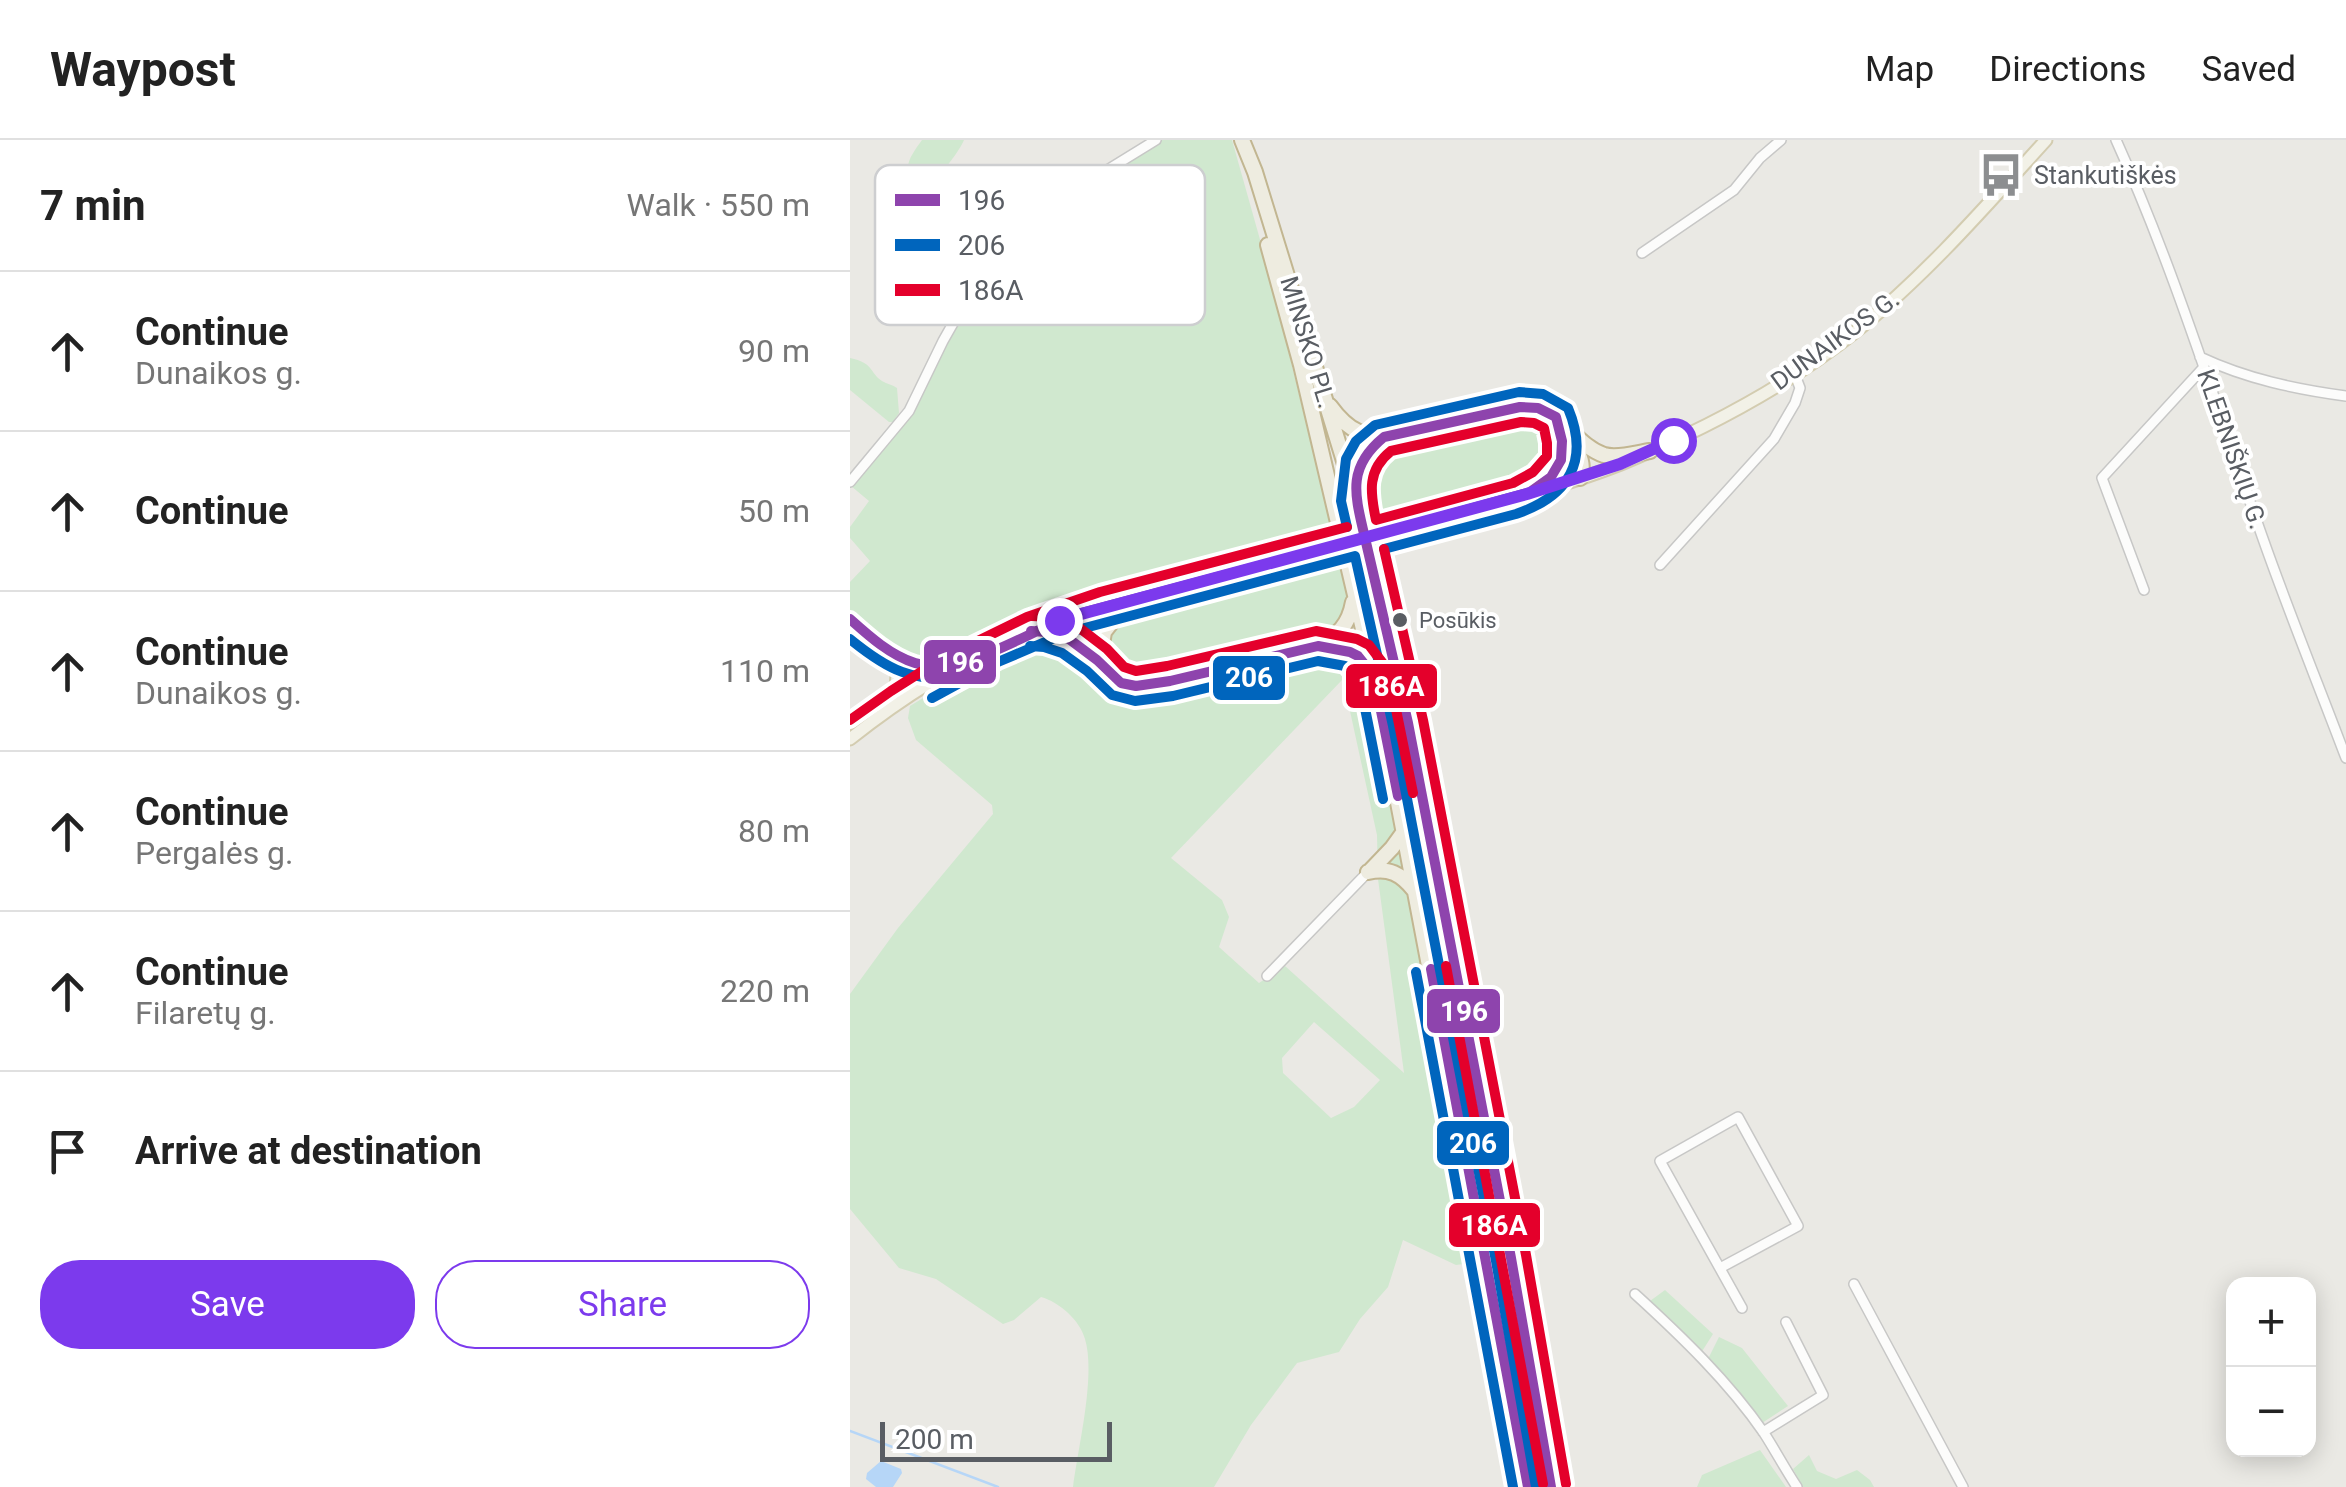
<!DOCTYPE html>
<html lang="en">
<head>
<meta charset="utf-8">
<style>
	:root { --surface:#fff; --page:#f6f6f6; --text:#222; --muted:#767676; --line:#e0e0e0; --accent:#7c3aed }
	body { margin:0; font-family:Roboto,sans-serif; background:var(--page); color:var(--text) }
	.controls { position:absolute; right:30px; bottom:30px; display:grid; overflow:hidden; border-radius:20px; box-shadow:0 5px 25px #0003 }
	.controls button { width:90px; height:90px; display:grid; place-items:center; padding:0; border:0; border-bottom:2px solid var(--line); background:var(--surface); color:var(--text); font:50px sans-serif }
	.scale { position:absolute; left:30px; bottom:25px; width:232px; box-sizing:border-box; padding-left:10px; border:5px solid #595d63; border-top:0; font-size:28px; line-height:35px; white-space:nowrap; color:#595d63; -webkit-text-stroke:8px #fff; paint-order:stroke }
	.stop { position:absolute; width:30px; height:30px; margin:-22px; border:8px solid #7c3aed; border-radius:50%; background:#fff }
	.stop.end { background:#7c3aed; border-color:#fff; box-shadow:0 2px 10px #0008 }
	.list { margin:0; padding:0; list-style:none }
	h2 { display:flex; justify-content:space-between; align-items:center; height:130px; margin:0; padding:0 40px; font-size:42px }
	h2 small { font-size:32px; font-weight:400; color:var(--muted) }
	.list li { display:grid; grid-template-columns:65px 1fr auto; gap:30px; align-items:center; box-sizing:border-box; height:160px; padding:0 40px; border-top:2px solid var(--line) }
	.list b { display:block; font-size:38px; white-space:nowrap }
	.list p { margin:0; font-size:32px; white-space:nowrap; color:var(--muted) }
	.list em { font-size:32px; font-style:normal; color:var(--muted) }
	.actions { display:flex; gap:20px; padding:30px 40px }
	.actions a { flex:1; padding:22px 0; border:2px solid var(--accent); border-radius:40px; text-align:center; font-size:35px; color:var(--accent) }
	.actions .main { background:var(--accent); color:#fff }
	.icon { flex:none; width:55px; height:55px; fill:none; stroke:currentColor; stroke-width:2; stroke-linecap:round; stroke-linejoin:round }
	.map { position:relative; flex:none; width:1496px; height:1347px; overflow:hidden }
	header { display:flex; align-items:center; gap:60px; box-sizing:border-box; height:140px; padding:0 50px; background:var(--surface); border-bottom:2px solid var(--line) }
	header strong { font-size:48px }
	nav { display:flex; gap:55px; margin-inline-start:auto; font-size:35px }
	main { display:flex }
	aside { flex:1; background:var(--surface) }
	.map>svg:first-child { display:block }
</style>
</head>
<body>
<header>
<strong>Waypost</strong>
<nav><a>Map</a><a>Directions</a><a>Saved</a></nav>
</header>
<main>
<aside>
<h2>7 min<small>Walk · 550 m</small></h2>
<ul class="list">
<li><svg class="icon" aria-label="ahead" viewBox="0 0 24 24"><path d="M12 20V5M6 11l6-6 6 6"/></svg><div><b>Continue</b><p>Dunaikos g.</p></div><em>90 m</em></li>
<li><svg class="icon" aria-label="ahead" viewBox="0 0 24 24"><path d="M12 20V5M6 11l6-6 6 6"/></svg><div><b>Continue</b></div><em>50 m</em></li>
<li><svg class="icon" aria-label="ahead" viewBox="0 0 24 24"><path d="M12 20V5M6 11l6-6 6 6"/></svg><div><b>Continue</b><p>Dunaikos g.</p></div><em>110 m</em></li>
<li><svg class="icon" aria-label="ahead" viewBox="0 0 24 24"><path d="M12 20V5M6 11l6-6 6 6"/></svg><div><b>Continue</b><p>Pergalės g.</p></div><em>80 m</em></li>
<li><svg class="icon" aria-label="ahead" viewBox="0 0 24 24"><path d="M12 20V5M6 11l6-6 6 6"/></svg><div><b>Continue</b><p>Filaretų g.</p></div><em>220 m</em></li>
<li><svg class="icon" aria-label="arrive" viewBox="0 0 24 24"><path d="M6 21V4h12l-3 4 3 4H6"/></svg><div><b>Arrive at destination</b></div></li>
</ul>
<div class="actions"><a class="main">Save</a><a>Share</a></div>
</aside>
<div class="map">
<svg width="1496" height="1347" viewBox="0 0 1496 1347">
	<rect width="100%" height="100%" fill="#eae9e4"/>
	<!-- green -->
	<path fill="#d0e8cf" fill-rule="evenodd" d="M72 0H114C108 14 88 39 75 46 47 34 59 18 72 0Z
		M310 0H382L418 128 483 393 241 461 189 478 95 520 82 522 61 516 48 509 0 472V442L20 421 0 398V387L19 361 1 346 48 290 95 202 157 97Z
		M0 218C24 223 19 232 32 241 37 244 43 245 47 248L49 273 43 282H39L0 250Z
		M659 274H685L705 286 710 317 683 343 521 386 511 350 514 322 536 303Z
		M488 418 498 456 495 477 472 499 311 538C287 541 279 541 260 525L256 499 267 480 285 470Z
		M205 498C212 502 221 506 227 511 254 531 259 555 297 554L475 512 494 514 514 532 628 1122 606 1125 553 1100 538 1147 510 1179 489 1212 447 1223 401 1285 364 1347H223C228 1307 246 1236 235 1199 230 1180 209 1162 191 1157L164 1180 153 1184 86 1139 49 1128 0 1069V854L48 788 143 674 142 665 66 600 58 578 60 566C95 546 166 499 205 498ZM493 539 527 695 528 739 554 933 435 826 409 843 369 807 379 777 372 760 321 718ZM464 882 530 940 504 967 481 978 433 933 432 918Z
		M815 1150 863 1194 851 1213 800 1161Z
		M869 1197 892 1208 938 1266 912 1283 858 1219Z
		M910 1310 936 1347H847L852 1335Z
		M959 1315 967 1331 986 1339 1007 1330 1020 1340 1024 1347H953L943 1329Z"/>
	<!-- water -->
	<path fill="#b6d6f7" d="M31 1321 51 1329 52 1333 43 1347H26L16 1339 17 1333Z"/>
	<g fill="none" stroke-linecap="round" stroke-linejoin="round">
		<!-- stream -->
		<path stroke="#b6d6f7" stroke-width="2.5" d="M0 1291 148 1347"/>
		<!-- minor casing -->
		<g stroke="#c7c7c6" stroke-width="12">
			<path id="minor" d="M1266 0C1324 128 1365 263 1412 396 1438 470 1468 544 1496 618
				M792 113 884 50 910 18 931 0
				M1350 217C1397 239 1445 249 1496 256
				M0 342 59 271 93 201 152 97 160 90 306 0
				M810 425 924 299 945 263 950 248 945 235
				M1294 450 1252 338 1354 227
				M417 836 518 732
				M870 1128 948 1086 888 977 810 1021 892 1168
				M1004 1144 1113 1347
				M785 1154C831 1196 878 1241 914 1293 925 1310 935 1329 947 1347
				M913 1292 973 1255 936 1182"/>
		</g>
		<!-- major casing -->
		<g stroke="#d3ccb0" stroke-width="15">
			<path id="major" d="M552 388C625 368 700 352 771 324 854 290 939 245 1009 189 1078 133 1136 66 1196 0
				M0 479 33 507 63 525 75 545
				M61 521 81 526 107 523
				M33 568C45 552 50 543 45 522
				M0 599C64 548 135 506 212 479 292 452 375 435 456 413"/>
		</g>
		<!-- highway casing -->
		<g stroke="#c2b691" stroke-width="18">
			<path id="highway" d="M392 0 405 32 506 360 535 476 661 1118 701 1347
				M418 105 451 225 524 536 678 1347
				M480 266C488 277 497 287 509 292 545 308 632 266 676 267 711 267 724 305 754 315 768 319 786 313 800 311
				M706 278 718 321 730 338
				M720 295C726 309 736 323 730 338
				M507 346C508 323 515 311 534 297
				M677 354 708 328 714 309
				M237 471C251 486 251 508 257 527
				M237 471 235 489 245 515
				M181 491C195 492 209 494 221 500 251 516 258 548 297 546L468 506C488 495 499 485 503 462
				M252 505 254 492 279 460
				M468 506C491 508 506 512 521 532
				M520 731 542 708 555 690
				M518 732C539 727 551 734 564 750"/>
		</g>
		<!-- minor -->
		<use href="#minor" stroke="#fcfcfb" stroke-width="9"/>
		<!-- major -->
		<use href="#major" stroke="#f2f1e7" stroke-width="11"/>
		<!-- highway -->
		<use href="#highway" stroke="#eeece0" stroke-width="14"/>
		<!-- major-bridge casing -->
		<g stroke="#d3ccb0" stroke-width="15" stroke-linecap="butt">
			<path id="major-bridge" d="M456 413 552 388"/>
		</g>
		<!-- major-bridge -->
		<use href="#major-bridge" stroke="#f2f1e7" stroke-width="11"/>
		<!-- bus-1 casing -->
		<g stroke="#fff" stroke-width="18">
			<path id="bus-1" d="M670 267 688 268 706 277 712 301 711 320 701 337 680 352 515 398C505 355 496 328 534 297Z
				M515 398 558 583 661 1118 701 1347
				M0 479C19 496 40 515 65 523 115 538 180 489 227 474L515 398
				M181 491 197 492 219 499 247 520 271 543 286 546 320 541 468 506 500 512 508 516 524 536 548 656
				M581 829 678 1347"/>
		</g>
		<!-- bus-2 casing -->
		<g stroke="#fff" stroke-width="18">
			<path id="bus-2" d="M497 387 491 361 496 319 506 301 525 285 669 252 693 254 718 268C740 321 719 356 666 374L534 409
				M0 499C38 530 63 543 113 537
				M180 506 194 507 212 513 237 531 262 555 285 561 323 556 468 521 495 526 510 543 533 659
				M82 558 148 522 216 493 505 416 543 586 646 1121 686 1347
				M566 832 663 1347"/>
		</g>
		<!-- bus-3 casing -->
		<g stroke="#fff" stroke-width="18">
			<path id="bus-3" d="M671 282 684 283 694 288 697 303V316L683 332 663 343 526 380C520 352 517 330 541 311Z
				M534 409 573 580 676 1115 716 1344
				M182 476 200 477 227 486 257 509 274 527 286 531 317 526 466 491 507 499 519 505 538 530 563 653
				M0 580 41 551 93 518 177 477 250 452 497 387
				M596 826 693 1344"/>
		</g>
		<!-- bus-1 -->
		<use href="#bus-1" stroke="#8e44ad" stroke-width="10"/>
		<!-- bus-2 -->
		<use href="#bus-2" stroke="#0065bd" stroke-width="10"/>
		<!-- bus-3 -->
		<use href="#bus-3" stroke="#e4002b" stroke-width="10"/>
	</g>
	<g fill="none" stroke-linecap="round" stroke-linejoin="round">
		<!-- route -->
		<path stroke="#7c3aed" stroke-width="12" d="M209 480 677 354 770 324 823 300"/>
	</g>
	<!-- icons -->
	<defs>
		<g id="bus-bare" transform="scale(3.45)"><path d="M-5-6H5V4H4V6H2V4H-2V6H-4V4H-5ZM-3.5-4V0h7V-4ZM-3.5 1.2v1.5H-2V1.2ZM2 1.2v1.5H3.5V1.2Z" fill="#8c8e90" stroke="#fff" stroke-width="2.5" paint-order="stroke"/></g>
	</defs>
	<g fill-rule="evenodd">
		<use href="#bus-bare" x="1151" y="35"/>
	</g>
	<!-- markers -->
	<circle fill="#595d63" stroke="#fff" stroke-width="4" cx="550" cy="480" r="9"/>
	<g text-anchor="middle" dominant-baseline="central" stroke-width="8" stroke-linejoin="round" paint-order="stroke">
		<!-- bus labels -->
		<g font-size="22" fill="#595d63" stroke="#fff" text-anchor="start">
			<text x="569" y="480">Posūkis</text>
		</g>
		<!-- poi labels -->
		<g font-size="25" fill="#595d63" stroke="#fff" text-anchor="start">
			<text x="1184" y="35">Stankutiškės</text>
		</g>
		<!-- street labels -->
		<g font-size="25" fill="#595d63" stroke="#fff">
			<text transform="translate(985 200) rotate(-36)">DUNAIKOS G.</text>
			<text transform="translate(458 202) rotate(73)">MINSKO PL.</text>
			<text transform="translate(1382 309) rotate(71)">KLEBNIŠKIŲ G.</text>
		</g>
	</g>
	<!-- legend -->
	<rect x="25" y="25" width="330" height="160" rx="15" fill="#fff" stroke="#cdced0" stroke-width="2.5"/>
	<rect x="45" y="54" width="45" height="12" fill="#8e44ad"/>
	<rect x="45" y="99" width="45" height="12" fill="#0065bd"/>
	<rect x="45" y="144" width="45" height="12" fill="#e4002b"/>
	<g font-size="28" fill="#595d63">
		<text x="108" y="70">196</text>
		<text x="108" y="115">206</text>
		<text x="108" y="160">186A</text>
	</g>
	<g stroke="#fff" stroke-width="4">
		<rect x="72" y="498" width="76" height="48" rx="10" fill="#8e44ad"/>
		<rect x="361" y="514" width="76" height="48" rx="10" fill="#0065bd"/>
		<rect x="494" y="522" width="95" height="48" rx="10" fill="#e4002b"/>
		<rect x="575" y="847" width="77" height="48" rx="10" fill="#8e44ad"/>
		<rect x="585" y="979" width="76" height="48" rx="10" fill="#0065bd"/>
		<rect x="597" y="1061" width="95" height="48" rx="10" fill="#e4002b"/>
	</g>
	<g font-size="28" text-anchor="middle" font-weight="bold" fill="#fff">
		<text x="110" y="532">196</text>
		<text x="399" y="547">206</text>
		<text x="541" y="556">186A</text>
		<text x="614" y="881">196</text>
		<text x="623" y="1013">206</text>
		<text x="644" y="1095">186A</text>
	</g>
</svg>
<div class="controls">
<button>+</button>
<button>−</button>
</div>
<div class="scale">200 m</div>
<div class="stop" style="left:823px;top:300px"></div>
<div class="stop end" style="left:209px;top:480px"></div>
</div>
</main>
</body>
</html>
